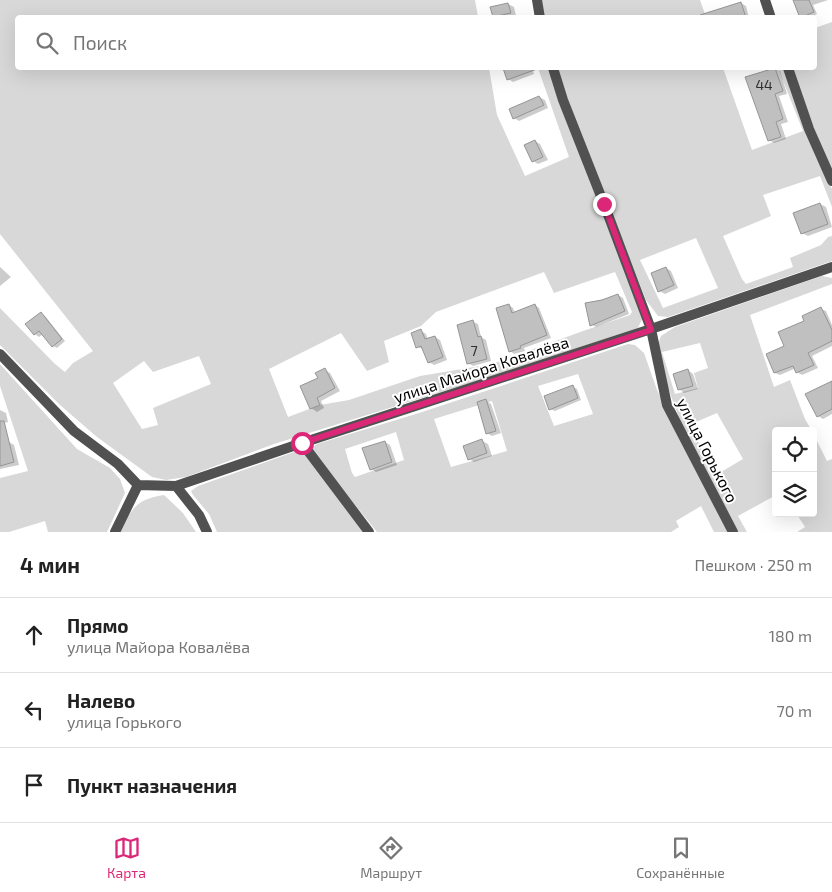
<!DOCTYPE html>
<html lang="ru">
<head>
<meta charset="utf-8">
<style>
	:root { --surface:#fff; --page:#f6f6f6; --text:#222; --muted:#767676; --line:#e0e0e0; --accent:#db2777 }
	body { margin:0; font-family:"Exo 2",sans-serif; background:var(--page); color:var(--text) }
	.controls { position:absolute; right:15px; bottom:15px; display:grid; overflow:hidden; border-radius:5px; box-shadow:0 5px 20px #0002 }
	.controls button { width:45px; height:45px; display:grid; place-items:center; padding:0; border:0; border-bottom:1px solid var(--line); background:var(--surface); color:var(--text); font:25px sans-serif }
	.stop { position:absolute; width:15px; height:15px; margin:-11px; border:4px solid #db2777; border-radius:50%; background:#fff }
	.stop.end { background:#db2777; border-color:#fff; box-shadow:0 1px 5px #0008 }
	.list { margin:0; padding:0; list-style:none }
	h2 { display:flex; justify-content:space-between; align-items:center; height:65px; margin:0; padding:0 20px; font-size:21px }
	h2 small { font-size:16px; font-weight:400; color:var(--muted) }
	.list li { display:grid; grid-template-columns:32px 1fr auto; gap:15px; align-items:center; box-sizing:border-box; height:75px; padding:0 20px; border-top:1px solid var(--line) }
	.list b { display:block; font-size:19px; white-space:nowrap }
	.list p { margin:0; font-size:16px; white-space:nowrap; color:var(--muted) }
	.list em { font-size:16px; font-style:normal; color:var(--muted) }
	.icon { flex:none; width:28px; height:28px; fill:none; stroke:currentColor; stroke-width:2; stroke-linecap:round; stroke-linejoin:round }
	.map { position:relative; flex:none; width:832px; height:532px; overflow:hidden }
	.search { position:absolute; background:var(--surface); box-shadow:0 5px 20px #0002; left:15px; right:15px; top:15px; height:55px; display:flex; align-items:center; gap:12px; box-sizing:border-box; padding:0 18px; border-radius:5px; color:var(--muted); font-size:19px }
	.sheet { height:290px; background:var(--surface) }
	nav { display:flex; justify-content:space-around; align-items:center; box-sizing:border-box; height:70px; border-top:1px solid var(--line); background:var(--surface); font-size:14px; color:var(--muted) }
	nav a { display:grid; justify-items:center; gap:2px }
	nav .on { color:var(--accent) }
	.map>svg:first-child { display:block }
</style>
</head>
<body>
<div class="map">
<svg width="832" height="532" viewBox="0 0 832 532">
	<rect width="100%" height="100%" fill="#fff"/>
	<!-- green -->
	<path fill="#d8d8d8" fill-rule="evenodd" d="M0 0H475L478 17 18 18V68H489L497 115 525 176 569 157 538 68H550L642 319 638 328 518 368 274 444 186 477 166 480 152 477 97 437 60 405 0 345V308L55 364 65 372 73 363 93 351 0 234ZM544 272 554 293 615 272 632 312 630 315 583 331 492 364 420 376 349 400 320 405 288 417 269 369 341 333 367 371 389 362 384 341 421 326 436 312ZM199 356 211 384 153 408 158 425 142 429 113 383 144 361 153 372Z
		M540 0H700L706 17H543Z
		M832 22V171L811 121 793 68H814L815 28Z
		M557 68H723L752 150 803 131 778 68H784L816 157 832 189V207L820 176 763 195 771 216 723 236 742 279 746 284 793 267 790 258 821 245 828 237 832 236V261L668 317 658 316 646 300 567 99ZM696 238 718 288 663 308 640 260Z
		M822 276 832 278V284L750 315 774 387 790 380 805 419 812 431H776V495L738 516 747 532H738L730 520 679 418 666 382 657 347 661 336 675 327ZM700 343 708 368 694 373 698 388 675 394 662 352ZM717 413 743 459 716 475 689 425Z
		M628 344 635 345 644 353 657 390 729 532H714L701 506 676 521 679 527 671 532H377L310 449 317 444 419 413ZM578 374 593 414 554 426 538 386ZM492 401 507 451 451 467 434 419ZM396 432 404 460 355 477 352 473 345 449Z
		M0 364 77 449 110 468 120 479 125 493 107 532H48L45 521 9 532H0V478L28 471 0 386Z
		M813 433 827 461 832 459V532H797L805 527 796 513H813Z
		M294 452 304 453 367 532H217L209 514 193 495 191 491 198 486Z
		M164 495 183 513 196 532H119C132 509 136 499 164 495Z"/>
	<!-- shadow -->
	<path fill="#0003" d="M794 0H828L813 5 817 14 809 18 802 17Z
		M741 3 746 6 749 18H712Z
		M508 4 514 7 516 16 508 18 494 17Z
		M504 68H532L534 74 513 82 508 79Z
		M775 68 780 71 787 94 779 96 788 122 781 124 786 139 774 143 769 140Z
		M539 97 545 100 548 108 519 121 514 118Z
		M535 141 540 144 548 160 538 164 533 161Z
		M820 204 826 207 832 227 808 236 802 233Z
		M0 267 11 277 0 286Z
		M666 268 671 271 678 288 665 294 659 291Z
		M618 295 623 298 629 314 596 327 592 325 586 304Z
		M509 305 513 308 515 313 535 305 539 308 551 338 524 348 525 351 514 354 510 351Z
		M821 309 826 311 832 325V346L812 356 818 368 802 375 797 372 796 368 780 375 775 373 786 347 805 321Z
		M41 314 45 316 65 341 57 348 53 346 43 334 39 337 35 334Z
		M473 322 478 324 481 337 486 340 491 361 473 366 468 363Z
		M421 331 426 334 428 340 435 337 440 340 447 360 434 365 429 362 423 349 417 347Z
		M325 370 330 373 340 391 321 401 324 408 317 412 311 408 320 379Z
		M688 370 693 374 698 389 684 393 679 389Z
		M832 382V414L823 419 818 416Z
		M573 387 577 389 581 400 555 411 550 409Z
		M485 400 491 404 501 433 492 436 487 433Z
		M0 410 6 413 8 422 0 424Z
		M482 441 488 444 492 456 474 462 469 459Z
		M9 442 14 445 19 465 0 469V444Z
		M385 442 390 445 397 465 376 472 371 469Z"/>
	<!-- building -->
	<path fill="#c0c0c0" stroke="#959595" d="M793 0H809L814 12 800 18Z
		M741 2 746 18H700V15Z
		M508 3 511 13 493 17 490 7Z
		M503 68H537V69L507 80Z
		M775 68 783 91 775 94 783 119 776 122 781 137 768 141 745 77Z
		M539 96 544 105 513 119 509 109Z
		M535 140 543 157 532 162 524 145Z
		M820 203 828 224 801 234 793 213Z
		M666 267 674 285 658 292 651 273Z
		M618 294 625 311 590 326 585 303 602 300Z
		M509 304 512 313 535 304 547 335 520 346 521 348 509 352 496 308Z
		M821 307 832 330V341L808 353 814 365 796 373 793 366 774 373 766 354 784 346 778 332 804 321 802 316Z
		M41 312 62 339 52 347 39 331 34 335 25 324Z
		M473 320 478 337 481 336 487 359 467 364 457 325Z
		M421 329 425 339 435 336 443 357 428 363 421 346 416 348 411 333Z
		M325 368 335 388 317 398 320 405 310 409 300 386 318 378 315 373Z
		M688 369 693 386 678 390 673 374Z
		M832 381V409L817 417 805 394Z
		M573 385 578 398 549 410 544 396Z
		M486 399 496 431 486 434 477 402Z
		M0 421H4L14 462 0 466Z
		M482 439 487 453 468 460 463 446Z
		M385 441 392 462 370 470 362 448Z"/>
	<g fill="none" stroke-linecap="round" stroke-linejoin="round">
		<!-- minor -->
		<path stroke="#515151" stroke-width="10" d="M537 0 540 18
			M765 0 771 18
			M553 68 563 100 604 204 651 329 667 405 733 532
			M788 68 809 129 832 181
			M0 354 74 431 118 464 138 485 115 532
			M302 443 369 532
			M138 485 176 486 302 443 651 329 832 267
			M176 486 199 515 207 532"/>
	</g>
	<g fill="none" stroke-linecap="round" stroke-linejoin="round">
		<!-- route -->
		<path stroke="#db2777" stroke-width="6" d="M302 443 651 330 604 204"/>
	</g>
	<g text-anchor="middle" dominant-baseline="central" stroke-width="4" stroke-linejoin="round" paint-order="stroke">
		<!-- number labels -->
		<g font-size="14" fill="#303030">
			<text x="764" y="84">44</text>
			<text x="474" y="350">7</text>
		</g>
		<!-- street labels -->
		<g font-size="16" fill="#000" stroke="#fff">
			<text transform="translate(481 369) rotate(-18)">улица Майора Ковалёва</text>
			<text transform="translate(708 450) rotate(63)">улица Горького</text>
		</g>
	</g>
</svg>
<div class="controls">
<button><svg class="icon" aria-label="locate" viewBox="0 0 24 24"><circle cx="12" cy="12" r="6"/><path d="M12 2v4M12 18v4M2 12h4M18 12h4"/></svg></button>
<button><svg class="icon" aria-label="layers" viewBox="0 0 24 24"><path d="M12 4l9 5-9 5-9-5zM3 14l9 5 9-5"/></svg></button>
</div>
<div class="stop" style="left:302px;top:443px"></div>
<div class="stop end" style="left:604px;top:204px"></div>
<div class="search"><svg class="icon" aria-label="search" viewBox="0 0 24 24"><circle cx="10" cy="10" r="6"/><path d="M15 15l6 6"/></svg>Поиск</div>
</div>
<section class="sheet">
<h2>4 мин<small>Пешком · 250 m</small></h2>
<ul class="list">
<li><svg class="icon" aria-label="ahead" viewBox="0 0 24 24"><path d="M12 20V5M6 11l6-6 6 6"/></svg><div><b>Прямо</b><p>улица Майора Ковалёва</p></div><em>180 m</em></li>
<li><svg class="icon" aria-label="left" viewBox="0 0 24 24"><path d="M17 20v-9H6M10 6l-5 5 5 5"/></svg><div><b>Налево</b><p>улица Горького</p></div><em>70 m</em></li>
<li><svg class="icon" aria-label="arrive" viewBox="0 0 24 24"><path d="M6 21V4h12l-3 4 3 4H6"/></svg><div><b>Пункт назначения</b></div></li>
</ul>
</section>
<nav>
<a class="on"><svg class="icon" aria-label="map" viewBox="0 0 24 24"><path d="M3 6l6-2 6 2 6-2v14l-6 2-6-2-6 2zM9 4v14M15 6v14"/></svg>Карта</a>
<a><svg class="icon" aria-label="directions" viewBox="0 0 24 24"><path d="M12 3l9 9-9 9-9-9zM9 14v-3h6M13 9l2 2-2 2"/></svg>Маршрут</a>
<a><svg class="icon" aria-label="saved" viewBox="0 0 24 24"><path d="M7 4h10v16l-5-4-5 4z"/></svg>Сохранённые</a>
</nav>
</body>
</html>
